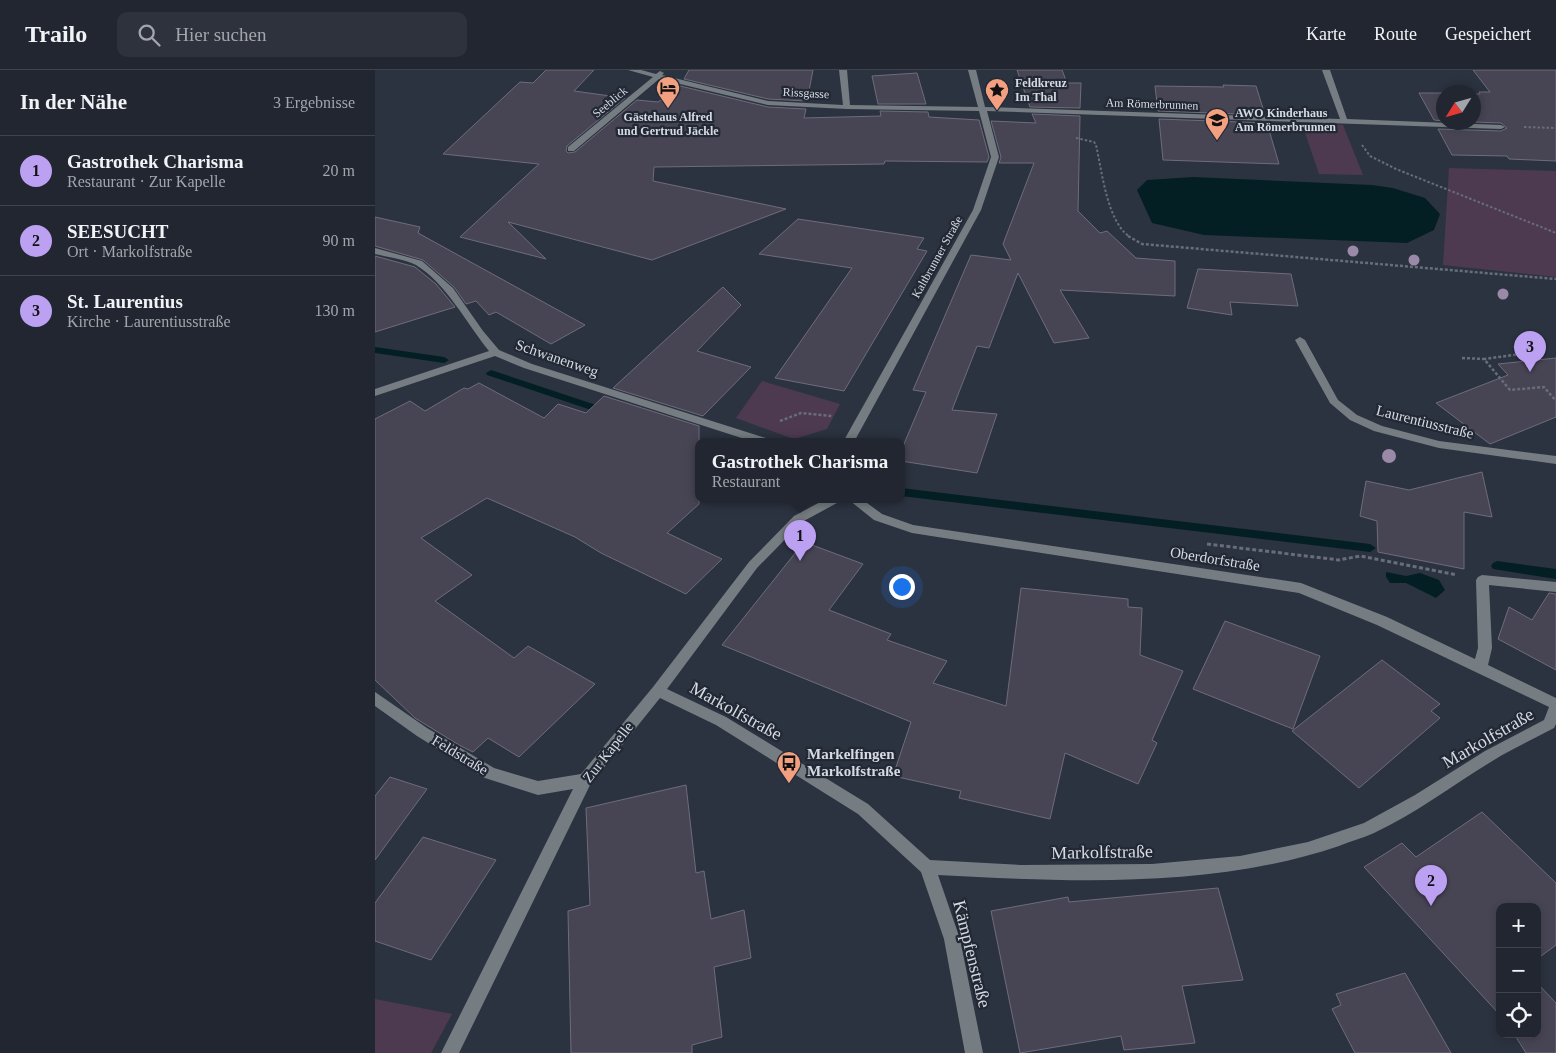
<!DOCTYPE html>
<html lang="de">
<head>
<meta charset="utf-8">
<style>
	:root { --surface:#212630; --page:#2d323c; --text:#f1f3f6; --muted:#a2a5ab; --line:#3e434c; --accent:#bca0f2 }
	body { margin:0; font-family:"Times New Roman",serif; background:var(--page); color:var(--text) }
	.controls { position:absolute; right:15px; bottom:15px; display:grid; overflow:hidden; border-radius:10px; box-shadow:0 2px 8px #0003 }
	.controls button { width:45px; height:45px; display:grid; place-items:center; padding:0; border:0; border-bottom:1px solid var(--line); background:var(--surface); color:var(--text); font:25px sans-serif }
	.compass { position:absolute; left:1061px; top:15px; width:45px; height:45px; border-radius:50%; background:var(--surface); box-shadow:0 2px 8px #0003; rotate:233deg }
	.you { position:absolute; left:526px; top:516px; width:18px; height:18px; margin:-12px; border:4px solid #fff; border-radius:50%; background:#1a73e8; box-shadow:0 0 0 8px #1a73e833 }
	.badge { display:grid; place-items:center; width:32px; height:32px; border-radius:50%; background:var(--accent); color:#111; font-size:16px; font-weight:700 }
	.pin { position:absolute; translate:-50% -41px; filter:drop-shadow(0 1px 2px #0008) }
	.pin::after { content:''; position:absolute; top:26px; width:18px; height:15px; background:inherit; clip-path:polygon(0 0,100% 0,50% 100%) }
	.popup { position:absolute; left:320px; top:368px; width:210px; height:65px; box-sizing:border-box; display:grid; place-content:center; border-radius:10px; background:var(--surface); filter:drop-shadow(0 1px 4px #0005); font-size:16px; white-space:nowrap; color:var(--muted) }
	.popup b { font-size:19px; color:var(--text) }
	.popup::after { content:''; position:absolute; left:50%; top:100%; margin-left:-10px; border:10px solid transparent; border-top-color:var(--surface) }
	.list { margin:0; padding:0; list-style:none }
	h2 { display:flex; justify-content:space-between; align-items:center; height:65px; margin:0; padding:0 20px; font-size:21px }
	h2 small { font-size:16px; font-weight:400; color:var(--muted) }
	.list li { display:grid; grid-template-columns:32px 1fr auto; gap:15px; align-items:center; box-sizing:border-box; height:70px; padding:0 20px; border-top:1px solid var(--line) }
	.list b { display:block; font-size:19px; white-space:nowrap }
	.list p { margin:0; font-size:16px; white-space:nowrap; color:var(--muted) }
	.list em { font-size:16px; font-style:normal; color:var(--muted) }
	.icon { flex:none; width:28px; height:28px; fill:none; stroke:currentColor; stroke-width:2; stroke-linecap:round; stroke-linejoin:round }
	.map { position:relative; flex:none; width:1181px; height:983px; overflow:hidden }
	header { display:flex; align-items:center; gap:30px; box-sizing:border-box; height:70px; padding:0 25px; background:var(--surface); border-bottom:1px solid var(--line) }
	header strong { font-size:24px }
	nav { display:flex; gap:28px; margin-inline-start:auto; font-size:18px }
	.search { width:350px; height:45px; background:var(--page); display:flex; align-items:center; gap:12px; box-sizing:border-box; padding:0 18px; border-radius:10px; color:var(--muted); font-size:19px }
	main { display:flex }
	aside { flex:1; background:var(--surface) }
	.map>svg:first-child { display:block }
</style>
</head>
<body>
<header>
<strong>Trailo</strong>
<div class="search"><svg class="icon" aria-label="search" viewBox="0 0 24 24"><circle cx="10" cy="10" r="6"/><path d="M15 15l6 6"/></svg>Hier suchen</div>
<nav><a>Karte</a><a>Route</a><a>Gespeichert</a></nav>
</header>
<main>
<aside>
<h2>In der Nähe<small>3 Ergebnisse</small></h2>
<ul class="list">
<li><span class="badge">1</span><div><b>Gastrothek Charisma</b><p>Restaurant · Zur Kapelle</p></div><em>20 m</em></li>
<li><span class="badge">2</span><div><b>SEESUCHT</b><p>Ort · Markolfstraße</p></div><em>90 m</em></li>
<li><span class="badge">3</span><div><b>St. Laurentius</b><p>Kirche · Laurentiusstraße</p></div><em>130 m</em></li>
</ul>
</aside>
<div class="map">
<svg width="1181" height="983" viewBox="0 0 1181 983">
	<rect width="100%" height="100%" fill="#2c3340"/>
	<!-- green -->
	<path fill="#4d3a51" d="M927 54 968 55 988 105 944 104Z
		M1074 98 1181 101V207L1068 195Z
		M387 311 465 334 452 359 419 369 361 348Z
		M0 929 77 944 56 983H0Z"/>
	<!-- water -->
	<path fill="#041f23" d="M818 107 997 115 1018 118 1050 128 1065 144 1059 160 1032 173 829 165 777 153 762 120 772 110Z
		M1011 502 1031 506 1045 503 1064 510 1070 520 1061 528 1031 513H1015L1011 507Z"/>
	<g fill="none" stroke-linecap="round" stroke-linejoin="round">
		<!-- stream -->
		<path fill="#041f23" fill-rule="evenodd" d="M0 277 69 287 74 290 69 293 0 283Z
			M116 300 236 340 237 342 236 344H228L112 305 111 303Z
			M526 418 995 474 1001 478 995 482 526 426Z
			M1122 491 1181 499V509L1118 499 1116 496 1118 493Z"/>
	</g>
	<!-- building -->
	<path fill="#474554" stroke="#6e6c7c" d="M171 0H219L199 21 250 28 192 76 191 81 193 83 200 82 262 30 283 32 286 30 297 31 305 16 393 37 431 39 429 48 506 46 505 41 553 42 554 47 604 50 614 87 612 92 510 91 509 94 279 97 278 111 411 139 277 190 133 152 171 189 85 167 164 94 68 84 145 12 158 13Z
		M314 0H438L432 31 393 29 309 9Z
		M642 0H687L692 13H706L705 38 655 37Z
		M1098 0H1181V91L1134 89 1132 86 1077 85 1063 59 1126 61 1132 58 1126 53 1098 52V24H1105L1104 22H1115Z
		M542 3 551 34H503L497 6Z
		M848 15 881 16 890 45 783 41 780 16 849 17Z
		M1044 23H1068V51L1059 50Z
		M657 44 705 46 703 141 725 163 732 161 761 188 800 191V226L685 220 714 268 679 273 643 203 614 278 602 276 577 340 622 344 602 403 526 391V381L551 322 538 320 596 185 636 190 628 174 659 93H624L626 87 616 51 661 53Z
		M784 49 892 53 904 94 788 90Z
		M0 147 45 157 43 163 210 255 176 274 121 242 114 245 101 231 91 234 79 217 48 190 0 176Z
		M423 149 549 168 542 179 552 181 469 321 400 308 477 198 384 184Z
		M0 186 40 197 61 214 80 237 0 262Z
		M823 199 916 204 923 236 855 232 857 245 812 238Z
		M348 217 366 235 322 281 376 297 328 346 238 318Z
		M1181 288V347L1115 374 1061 333 1133 305 1123 294Z
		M104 313 169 348 183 334 211 343 229 326 324 356V434L292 463 347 489 311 524 226 483 200 467 112 428 46 468 97 505 60 531 139 588 153 576 220 614 144 687 113 668 98 682 84 675 40 648 0 610V349L35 331 50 341 89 318 93 319Z
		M1107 402 1117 447 1089 442V499L1003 482 1002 451 985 446 991 411 1034 420Z
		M429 472 488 494 454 540 516 564 512 570 572 591 558 613 631 636 646 518 753 529V537L767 538 765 585 808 601 777 670 782 673 763 714 690 683 675 749 584 728 586 721 518 706 536 652 347 575Z
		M1174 523 1181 524V600L1123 569 1134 537 1157 550Z
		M850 551 945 586 918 659 818 619Z
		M1007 590 1065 634 1056 641 1065 648 984 718 917 661Z
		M15 707 52 719 0 790V726Z
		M311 715 321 803 329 801 336 849 369 840 376 888 339 897 347 967 317 975V983H196L193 841 215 835 211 738Z
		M1107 742 1181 813V875L1162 889V837H1125V945L989 797 1027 773 1041 787Z
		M48 767 121 790 56 890 0 871V833Z
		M843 818 868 910 807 916 820 973 749 980 746 966 645 983 616 841 693 827 694 832Z
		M1030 903 1076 983H980L957 939 966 935 961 924Z
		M1162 913 1181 933V983H1151L1139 964H1162Z"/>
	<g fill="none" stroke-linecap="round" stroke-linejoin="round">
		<!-- path-far2 -->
		<path stroke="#676d79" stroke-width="2" stroke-dasharray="2.5 2" stroke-linecap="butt" d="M1149 57 1181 58
			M701 68 719 72 721 75C727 101 732 152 755 167
			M987 75 995 86 1021 99 1181 163"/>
		<!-- path-far1 -->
		<path stroke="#676d79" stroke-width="2.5" stroke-dasharray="3 2" stroke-linecap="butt" d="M753 166 767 174 1181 209
			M1139 276 1146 283
			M1146 284 1109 289 1135 320 1169 317 1181 331
			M1087 288 1109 289
			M405 351 426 343 457 346"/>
		<!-- path -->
		<path stroke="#676d79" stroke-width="3" stroke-dasharray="4 2.5" stroke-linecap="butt" d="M832 474 964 490 985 486 1082 505"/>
		<!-- minor -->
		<path fill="#767d82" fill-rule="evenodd" d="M253 0H266L281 4 285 1 289 3 287 5 393 31 468 35 464 0H472L475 35 603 37 593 0H601L610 37 965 49 947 0H955L972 49 1126 55 1130 57 1126 59 612 41 624 87 606 140 479 372H468L598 140 616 87 604 41 472 39 393 35 284 9 199 81H193V77L278 7Z
			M0 178 47 191 78 218 108 261 124 280 157 294 394 369 396 372H379L149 298 120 286 0 326V319L114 281C92 254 71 213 41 195 30 189 12 187 0 184Z
			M925 267 930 270 963 330 982 345 1007 356 1064 371 1181 386V394L1064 378 999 361 975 350 955 333 920 270Z
			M449 430H464L462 433 427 452 382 498 292 619 351 647 493 734 555 790 646 795 777 794 865 786 933 772 989 753 1040 725 1110 681 1169 650 1174 637 1002 555 924 523 537 463 499 450 474 430H488L507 444 538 455 926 513 1012 547 1100 589 1103 578 1101 510 1103 507 1107 505 1181 512V522L1114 515 1117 578 1113 595 1181 628V654L1179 658C1159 669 1138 678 1119 690 1079 714 1042 743 999 763 988 768 976 771 964 776 838 819 694 812 563 805L585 869 608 983H590L569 869 546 802 483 744 341 655 285 628 215 715 84 983H66L198 719 163 725 110 708 42 666 0 636V622L52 658 119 698 163 711 206 704 278 617 374 492 419 446Z"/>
	</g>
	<!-- trees -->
	<g fill="#9a8aa7">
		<circle cx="978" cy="181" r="5.5"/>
		<circle cx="1039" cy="190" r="5.5"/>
		<circle cx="1128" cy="224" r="5.5"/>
		<circle cx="1014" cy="386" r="7"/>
	</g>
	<!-- icons -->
	<defs>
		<g id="hotel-pin" transform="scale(1.25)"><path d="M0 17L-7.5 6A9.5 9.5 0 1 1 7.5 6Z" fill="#f2a080" stroke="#222935"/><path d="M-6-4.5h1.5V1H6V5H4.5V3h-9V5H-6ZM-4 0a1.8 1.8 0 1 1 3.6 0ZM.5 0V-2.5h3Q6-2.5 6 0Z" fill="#111"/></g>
		<g id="sight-pin" transform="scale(1.25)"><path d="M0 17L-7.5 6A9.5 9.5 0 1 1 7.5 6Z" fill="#f2a080" stroke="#222935"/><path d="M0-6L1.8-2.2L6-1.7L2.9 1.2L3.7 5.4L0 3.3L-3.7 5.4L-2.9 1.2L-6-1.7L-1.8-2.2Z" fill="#111"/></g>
		<g id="school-pin" transform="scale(1.25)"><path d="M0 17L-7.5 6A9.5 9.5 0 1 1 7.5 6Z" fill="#f2a080" stroke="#222935"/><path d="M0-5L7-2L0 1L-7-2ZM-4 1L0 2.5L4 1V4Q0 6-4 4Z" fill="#111"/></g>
		<g id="bus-pin" transform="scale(1.25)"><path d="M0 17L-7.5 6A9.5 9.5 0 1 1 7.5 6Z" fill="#f2a080" stroke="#222935"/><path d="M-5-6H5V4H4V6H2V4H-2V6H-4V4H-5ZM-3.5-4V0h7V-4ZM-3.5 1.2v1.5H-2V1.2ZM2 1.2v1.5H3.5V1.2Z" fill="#111"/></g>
	</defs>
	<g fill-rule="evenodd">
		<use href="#hotel-pin" x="293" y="18"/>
		<use href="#sight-pin" x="622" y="20"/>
		<use href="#school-pin" x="842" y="50"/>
		<use href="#bus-pin" x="414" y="693"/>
	</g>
	<g text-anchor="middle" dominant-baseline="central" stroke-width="4.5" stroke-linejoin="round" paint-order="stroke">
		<!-- far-poi labels -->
		<g font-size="12" font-weight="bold" fill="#d6dae3" stroke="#222935" text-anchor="start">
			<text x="640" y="13">Feldkreuz<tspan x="640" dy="14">Im Thal</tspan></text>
			<text x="860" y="43">AWO Kinderhaus<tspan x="860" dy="14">Am Römerbrunnen</tspan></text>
			<text x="293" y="47" text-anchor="middle">Gästehaus Alfred<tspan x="293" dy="14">und Gertrud Jäckle</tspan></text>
		</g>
		<!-- far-street labels -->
		<g font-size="12" fill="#d6dae3" stroke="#222935">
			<text transform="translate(431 23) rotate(3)">Rissgasse</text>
			<text transform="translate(235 32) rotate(-40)">Seeblick</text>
			<text transform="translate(777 34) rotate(2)">Am Römerbrunnen</text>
			<text transform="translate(562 187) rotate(-61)">Kaltbrunner Straße</text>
		</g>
		<!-- street labels -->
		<g font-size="15" fill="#d6dae3" stroke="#222935">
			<text transform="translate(182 288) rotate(19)">Schwanenweg</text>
			<text transform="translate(1050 352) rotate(14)">Laurentiusstraße</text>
			<text transform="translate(840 489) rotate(9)">Oberdorfstraße</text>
			<text transform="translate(233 682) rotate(-52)">Zur Kapelle</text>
			<text transform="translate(85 685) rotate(31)">Feldstraße</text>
		</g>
		<!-- poi labels -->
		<g font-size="15" font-weight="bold" fill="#d6dae3" stroke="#222935" text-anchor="start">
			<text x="432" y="684">Markelfingen<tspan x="432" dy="17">Markolfstraße</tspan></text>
		</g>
		<!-- near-street labels -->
		<g font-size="18" fill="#d6dae3" stroke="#222935">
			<text transform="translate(361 641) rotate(29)">Markolfstraße</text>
			<text transform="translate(1113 668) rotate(-30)">Markolfstraße</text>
			<text transform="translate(727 782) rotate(-1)">Markolfstraße</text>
			<text transform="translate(597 884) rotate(76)">Kämpfenstraße</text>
		</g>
	</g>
</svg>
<div class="controls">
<button>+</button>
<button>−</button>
<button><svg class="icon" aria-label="locate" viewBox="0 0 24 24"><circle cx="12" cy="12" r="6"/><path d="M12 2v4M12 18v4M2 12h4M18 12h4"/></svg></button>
</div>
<svg class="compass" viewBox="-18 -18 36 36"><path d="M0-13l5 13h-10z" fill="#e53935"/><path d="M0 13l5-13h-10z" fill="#a2a5ab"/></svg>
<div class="you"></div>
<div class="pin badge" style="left:425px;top:491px">1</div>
<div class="popup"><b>Gastrothek Charisma</b>Restaurant</div>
<div class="pin badge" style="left:1056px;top:836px">2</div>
<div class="pin badge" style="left:1155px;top:302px">3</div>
</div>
</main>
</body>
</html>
